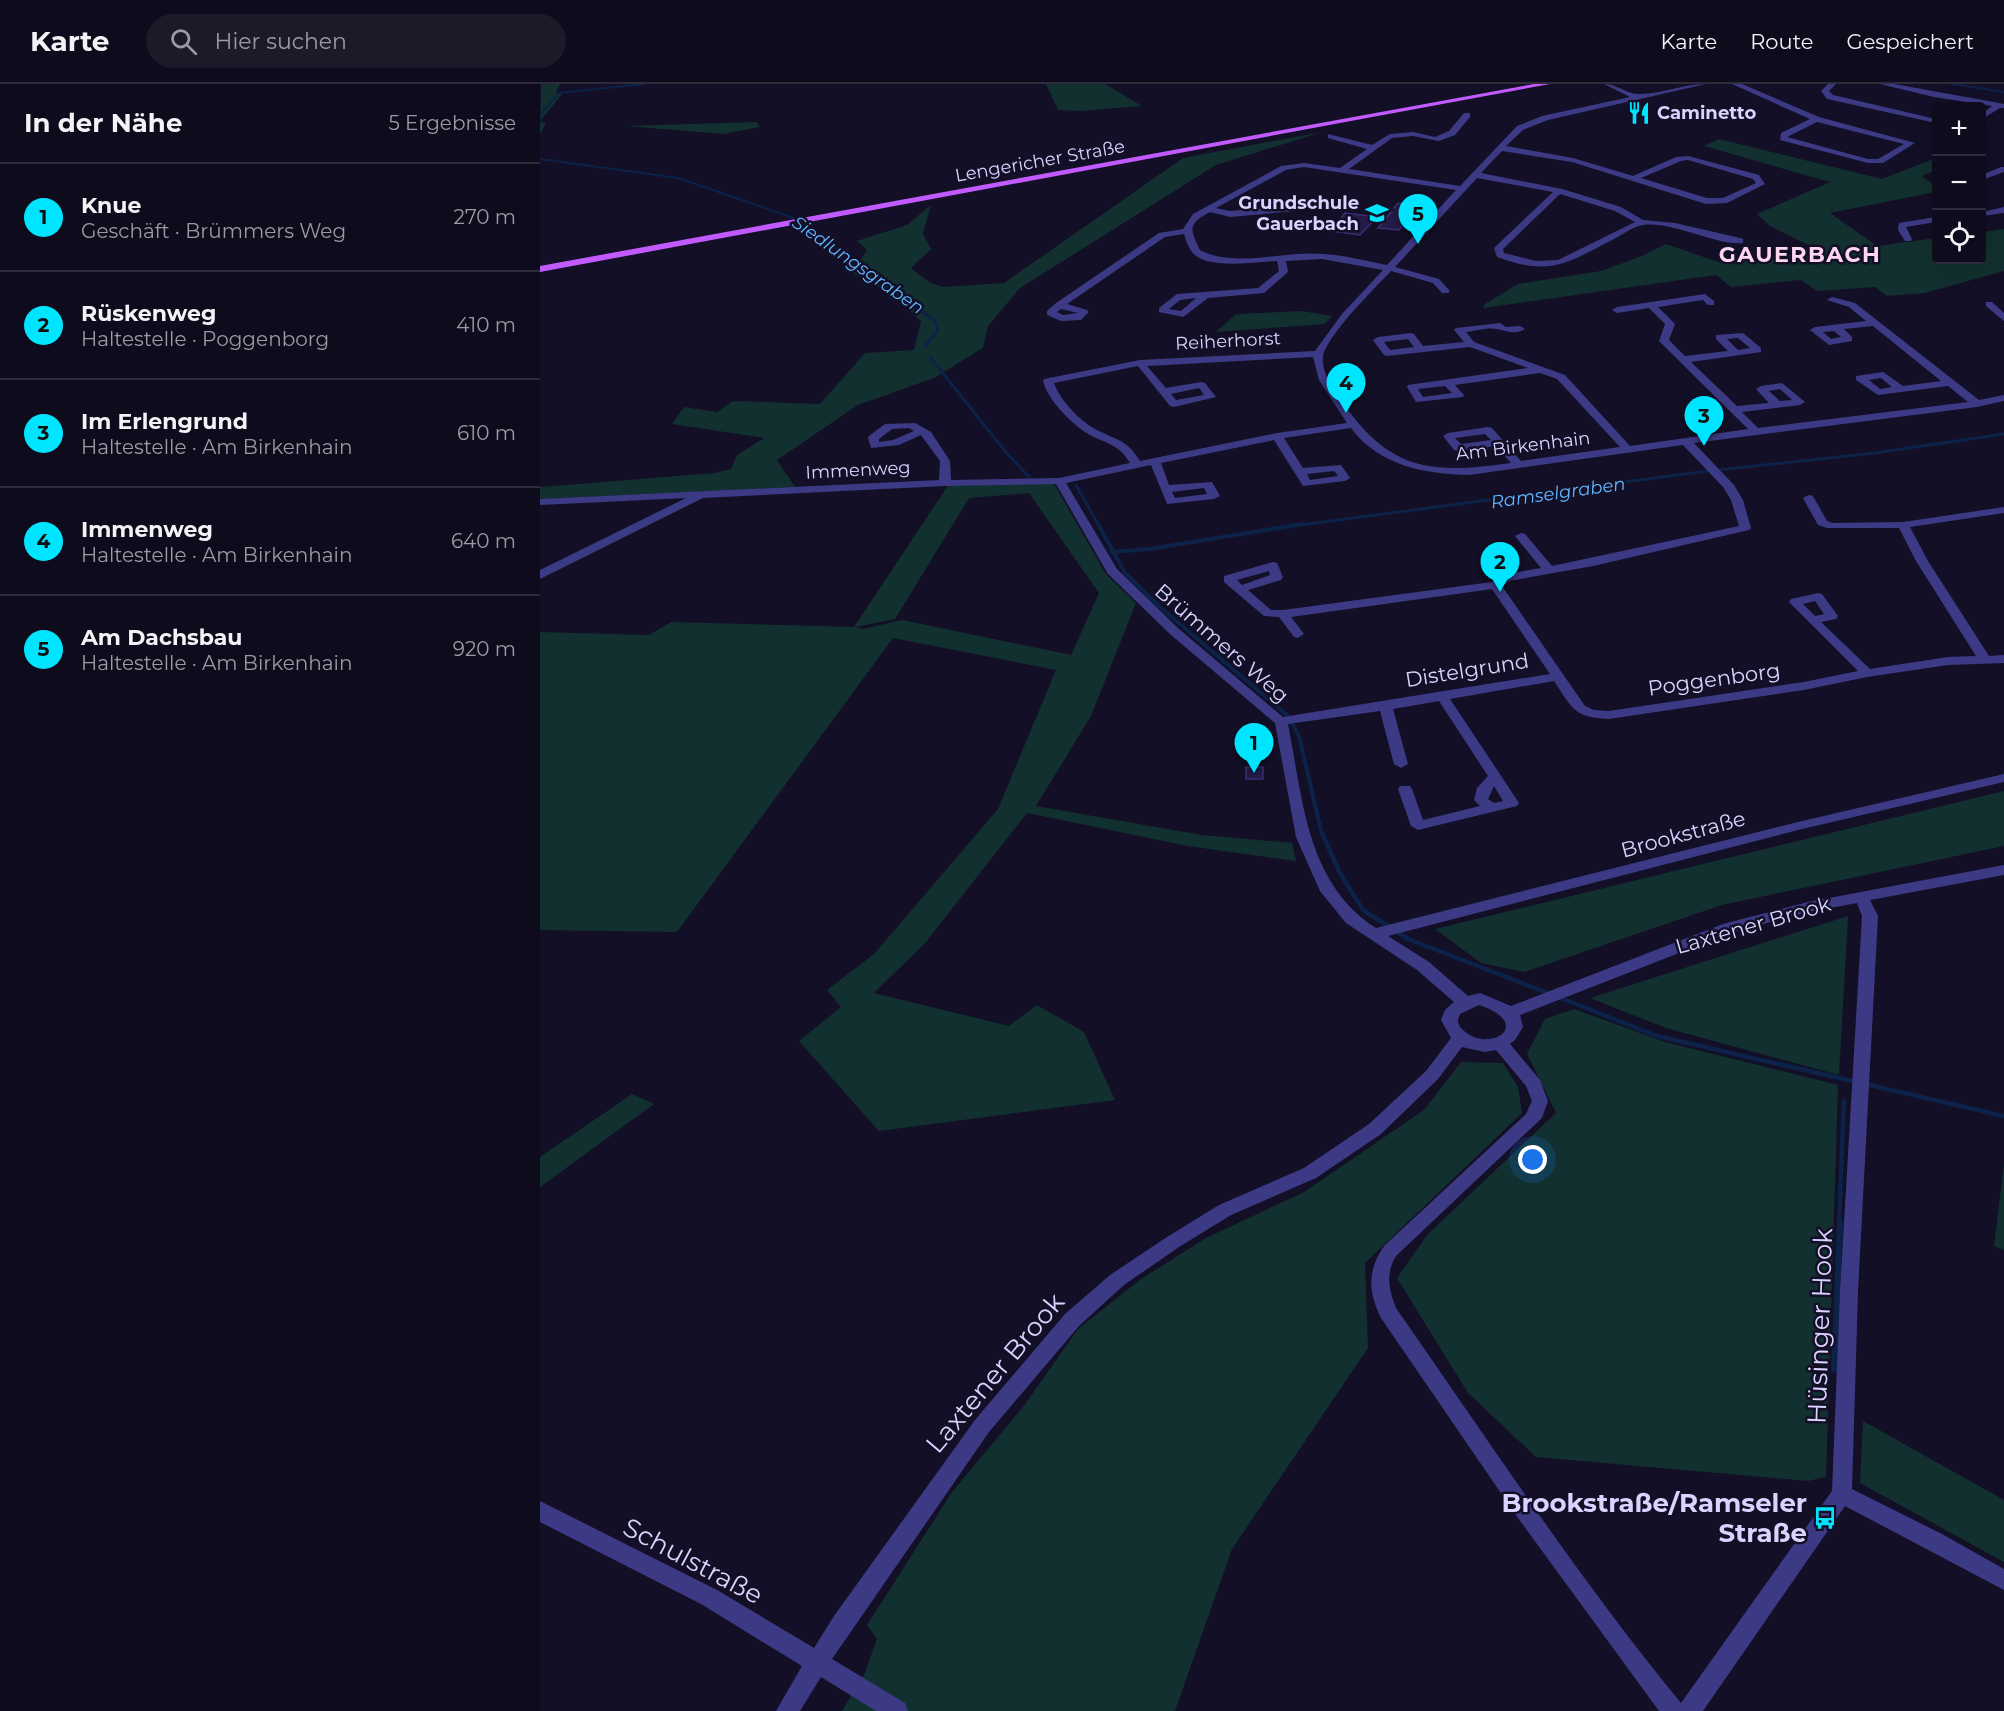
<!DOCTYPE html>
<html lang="de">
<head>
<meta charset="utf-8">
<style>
	:root { --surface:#0e0b1c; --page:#1c1929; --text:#f1f3f6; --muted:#9b9ba3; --line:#2e2b3b; --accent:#00e5ff }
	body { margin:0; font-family:Montserrat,sans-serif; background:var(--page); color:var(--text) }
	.controls { position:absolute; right:18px; top:18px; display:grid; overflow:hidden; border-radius:6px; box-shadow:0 6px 24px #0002 }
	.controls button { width:54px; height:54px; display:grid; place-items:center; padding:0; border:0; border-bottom:2px solid var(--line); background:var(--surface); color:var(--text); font:30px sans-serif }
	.you { position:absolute; left:993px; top:1076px; width:21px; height:21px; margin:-15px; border:4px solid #fff; border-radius:50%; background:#1a73e8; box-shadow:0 0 0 9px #1a73e833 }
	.badge { display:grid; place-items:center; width:39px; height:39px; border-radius:50%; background:var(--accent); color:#111; font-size:20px; font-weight:700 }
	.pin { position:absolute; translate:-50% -50px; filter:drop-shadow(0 2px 3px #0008) }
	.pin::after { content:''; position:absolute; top:32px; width:21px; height:18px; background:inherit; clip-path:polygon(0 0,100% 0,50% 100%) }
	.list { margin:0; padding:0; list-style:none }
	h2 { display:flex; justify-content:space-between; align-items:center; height:78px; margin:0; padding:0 24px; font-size:26px }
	h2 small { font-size:20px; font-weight:400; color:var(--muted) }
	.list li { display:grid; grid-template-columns:39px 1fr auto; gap:18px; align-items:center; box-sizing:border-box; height:108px; padding:0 24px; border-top:2px solid var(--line) }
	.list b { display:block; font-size:22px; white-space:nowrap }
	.list p { margin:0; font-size:20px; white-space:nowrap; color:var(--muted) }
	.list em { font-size:20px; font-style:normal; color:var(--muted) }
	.icon { flex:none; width:33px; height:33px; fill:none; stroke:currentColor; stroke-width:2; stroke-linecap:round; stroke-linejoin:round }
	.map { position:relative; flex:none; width:1464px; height:1627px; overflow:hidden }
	header { display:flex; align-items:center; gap:36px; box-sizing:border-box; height:84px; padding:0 30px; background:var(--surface); border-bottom:2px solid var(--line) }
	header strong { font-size:28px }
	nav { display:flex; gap:33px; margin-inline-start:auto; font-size:21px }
	.search { width:420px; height:54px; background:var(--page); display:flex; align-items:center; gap:15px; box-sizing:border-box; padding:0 21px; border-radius:33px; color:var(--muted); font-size:22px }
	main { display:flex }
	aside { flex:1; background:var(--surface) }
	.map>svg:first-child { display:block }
</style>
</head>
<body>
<header>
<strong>Karte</strong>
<div class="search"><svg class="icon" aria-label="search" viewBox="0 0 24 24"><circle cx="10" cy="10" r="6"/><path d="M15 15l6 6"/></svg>Hier suchen</div>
<nav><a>Karte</a><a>Route</a><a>Gespeichert</a></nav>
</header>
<main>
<aside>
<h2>In der Nähe<small>5 Ergebnisse</small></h2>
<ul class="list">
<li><span class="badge">1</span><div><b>Knue</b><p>Geschäft · Brümmers Weg</p></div><em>270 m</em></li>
<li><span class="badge">2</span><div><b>Rüskenweg</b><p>Haltestelle · Poggenborg</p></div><em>410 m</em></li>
<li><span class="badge">3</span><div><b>Im Erlengrund</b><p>Haltestelle · Am Birkenhain</p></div><em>610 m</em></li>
<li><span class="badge">4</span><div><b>Immenweg</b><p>Haltestelle · Am Birkenhain</p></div><em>640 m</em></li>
<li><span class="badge">5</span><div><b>Am Dachsbau</b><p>Haltestelle · Am Birkenhain</p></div><em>920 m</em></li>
</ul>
</aside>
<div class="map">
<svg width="1464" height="1627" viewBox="0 0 1464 1627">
	<rect width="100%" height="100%" fill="#130f26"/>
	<!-- green -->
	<path fill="#12302f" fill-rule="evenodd" d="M1 0H20L16 9 22 10 0 37 6 40 0 50Z
		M506 0H565L602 22 538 27 518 26Z
		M216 38 220 43 183 50 85 42Z
		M782 48 676 81 480 204 448 242 443 264 394 294 318 321 237 376 255 403 0 415V403L175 389 191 385 197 371 224 354 132 340 144 323 177 328 193 317 280 320 325 269 374 266 381 237 351 210 312 189 327 166 317 157 367 141 391 121 383 150 391 165 371 184 389 198 402 203 464 199 643 74Z
		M1179 55 1342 95 1396 74V86L1382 92 1396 103V108L1290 129 1337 162 1396 154V176H1442V148L1464 145V187L1385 209 1347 212 1335 203 1277 207 1261 196 1191 203 1176 191 943 224 945 220 978 200 1061 187 1102 172 1126 160 1184 180 1243 171H1260L1270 162 1230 142 1217 130 1290 98 1164 62Z
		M761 227 792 232 785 240 676 248 695 231 701 230Z
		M409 400H514L566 490 596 519 551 632 496 722 662 751 752 759 756 777 648 762 487 729 386 858 334 909 469 942 497 921 544 948 575 1016 339 1047 259 957 301 923 287 906 334 870 458 725 516 586 353 554 137 848 0 846V548L109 551 131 538 314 543ZM489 409 559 509 531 571 362 536 323 545 316 543 355 535 429 414Z
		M1464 707V762L1182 821 984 888 941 879 895 845Z
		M1308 832 1299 991 1126 944 1050 914Z
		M1034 925 1125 958 1298 1001 1286 1393 1268 1397 996 1373 928 1309 857 1194 887 1151 1016 1029 987 970 1005 935Z
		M921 978 963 979 978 1003 982 1029 825 1179 828 1264 692 1465 635 1627H302L324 1591 337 1555 327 1541 412 1408 483 1323 538 1245 601 1195 666 1154 764 1108 884 1026Z
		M92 1010 114 1020 0 1103V1073Z
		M1464 1080V1166L1454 1162Z
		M1323 1337 1464 1416V1478L1320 1399Z"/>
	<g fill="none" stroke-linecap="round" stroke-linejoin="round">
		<!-- stream-far4 -->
		<path stroke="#0c2248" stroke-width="2" d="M1413 0 1464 8
			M0 31 19 9 105 0
			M0 75 138 94 254 134 339 196"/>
		<!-- stream-far3 -->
		<path stroke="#0c2248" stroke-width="3" d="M337 195 395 237 398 246 385 262
			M390 273 465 367 489 393
			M536 401 559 442
			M753 442 1160 388 1335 369 1464 350"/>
		<!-- stream-far2 -->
		<path stroke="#0c2248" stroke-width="4" d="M558 440 585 489 621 524 748 632 759 652 782 751
			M572 468 610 465 763 440"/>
		<!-- stream-far1 -->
		<path stroke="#0c2248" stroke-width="4.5" d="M782 749 800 789 823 826 868 855 1010 910
			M1018 913 1117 952 1464 1032
			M1299 1139 1304 1017"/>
		<!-- stream -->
		<path stroke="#0c2248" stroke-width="6" d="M1294 1286 1300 1138"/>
	</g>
	<!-- building -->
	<path fill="#241b47" stroke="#3b2d73" stroke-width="1.5" d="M858 119 878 121 859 146 838 144Z
		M805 129 837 133 820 151 790 147Z
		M706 683H723V695H706Z"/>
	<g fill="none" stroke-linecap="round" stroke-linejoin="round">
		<!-- minor -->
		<path fill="#3d3a85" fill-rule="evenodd" d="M1064 0C1077 0 1088 11 1100 10 1122 10 1143 0 1166 0L1008 36 983 46 966 62 1033 74 1093 92 1136 73 1148 72 1219 91 1225 100 1187 119 1166 120 1032 78 962 67 941 89 1022 105 1081 123 1103 136 1135 139 1200 154 1203 155V159C1176 162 1133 137 1103 141 1094 142 1082 151 1074 155 1027 179 1011 193 957 173L954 164 1013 108 937 94 855 183 899 195 910 207 908 209H902L893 199 851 187C835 204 786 252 783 273 781 289 795 307 803 319 851 388 892 390 971 379L956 362 918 367 914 366 903 352 908 349 948 343 952 344 981 377 1080 363 1017 295 1000 289 915 301 924 311 923 313 876 318 867 303 868 301 988 284 930 263 847 272 844 271 833 256 838 253 871 249 874 250 883 262 924 258 914 246 916 244 960 239 966 243 980 242 985 245C975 251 966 247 957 245 948 243 934 247 926 248L934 258 1025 291 1090 362 1208 345 1121 259 1119 257 1125 240 1109 224 1077 229 1072 226 1077 223 1165 210 1174 217V221H1168L1163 216 1118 223 1135 240 1129 256 1145 272 1188 267 1176 255V251L1203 249 1221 264V268L1151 278 1197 322 1229 319 1216 305 1221 302 1242 299 1265 318 1260 321 1202 328 1218 344 1428 318 1408 302 1338 311 1316 296V292L1343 288 1363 302 1401 297 1333 242 1304 245 1312 253V257L1289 261 1270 246 1275 243 1326 237 1309 223 1287 216 1292 213 1315 219 1439 316 1464 311V317L1437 323 1154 359 1194 401 1203 416 1211 444 1209 446 1053 482 969 497 962 502 1045 622 1054 626 1069 627 1264 598 1318 587 1249 518 1251 515 1278 509 1282 510 1298 532 1296 535 1281 538 1330 585 1408 573 1436 572 1376 477 1359 444H1287L1278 441 1263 414 1269 411 1273 412 1287 437 1292 439 1363 438 1464 423V429L1370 443 1388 477 1449 572 1464 571V579L1408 581 1327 593 1264 606 1069 635C1033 633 1033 625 1014 597L910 615 979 719 977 722 878 746 871 742 858 705 860 702H870L872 705 883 736 940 722 934 716 937 704 948 692 899 617 853 625 868 680 861 684 854 680 840 627 748 640C763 715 766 799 836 844L1258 738 1464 690V698L1258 746 848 852 889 878 928 912 940 909 971 922 1183 840 1268 818 1464 781V791L1330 816 1338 832 1318 1207 1312 1405 1402 1450 1464 1485V1506L1305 1422 1163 1627H1119L978 1434 841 1234C828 1207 827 1187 844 1162L986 1030 992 1017 986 1002 956 966 945 968 922 963 898 995 841 1050 776 1094 691 1131 639 1163 584 1201 539 1242 449 1348 292 1575 365 1619 368 1627H336L281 1593 260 1627H236L262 1582 161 1520 0 1438V1417L177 1506 274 1564 294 1532 435 1336 525 1230 570 1191 627 1153 679 1121 764 1084 829 1040 886 987 911 954 901 936 905 926 914 918 877 886 806 839 780 807 756 753 735 639 631 551 568 490 516 400 405 402 163 414 0 495V486L146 414 0 421V415L399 396 400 377 381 351 359 361 331 364 328 354 329 352 345 340 375 339 391 348 410 377 411 396 519 394 590 379C577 357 563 360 545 348 529 337 508 316 503 297L504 295 600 276 775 267 802 230 843 186 782 175 746 177 748 188 724 209 668 214 643 233 619 228V224L637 210 718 204 739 187 737 177C717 178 665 186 652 168 648 163 646 156 644 150L625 153 527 220 547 226 549 228 541 236 521 237 507 231V227L516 219 619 149 643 145 653 130 741 82 764 79 800 84 827 65 788 54V50L832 61 850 50 873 48 895 53 909 47 924 29H930V33L915 51 899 57 873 52 852 54 809 85 920 102 977 42 1002 32 1090 13ZM1148 76 1213 95 1216 99 1183 114H1167L1101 94 1141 77ZM764 83 916 106 847 181C826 177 804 171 783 170 743 166 697 185 660 166 650 145 647 140 670 128L690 133 767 126 768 124 764 121 690 127 676 124 746 86ZM1020 110 1075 127 1095 138 1018 176 996 177 964 169 963 165ZM656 214 641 227 629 225 640 216ZM521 225 538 229 523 231 517 228ZM1294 247 1301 253 1291 255 1283 248ZM1198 254 1210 264 1198 266 1187 255ZM868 255 874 263 850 266 844 258ZM773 273 779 296 807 339 737 349 600 377C586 354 575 356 555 345 539 336 520 316 514 299L598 282 630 322 634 323 676 313 665 299 661 298 626 304 607 282ZM1341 294 1352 303 1340 305 1329 296ZM905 302 912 309 883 313 878 305ZM659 304 664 311 636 316 631 310ZM1240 305 1252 316 1240 317 1229 307ZM369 344 374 347 353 356 339 358V355L352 345ZM811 344C839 382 885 390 929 391L1143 361 1183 403 1191 416 1199 442 1012 482 985 450 981 449 975 452 1001 484 961 491 952 498 743 526H731L708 506 741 496 743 493 737 479 733 478 684 492V498L724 532 739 533 754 553 758 554 764 550 751 533 952 505 1010 590 743 633 639 545 577 485 526 399 611 381 627 420 674 415 680 412 672 398 629 401 621 379 734 356 763 402 805 397 810 394 801 381 763 384 744 354ZM945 350 951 356 921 360 915 354ZM794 387 798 392 770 396 767 390ZM664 404 667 410 635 414 632 408ZM729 487 730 491 702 501 697 496ZM1275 517 1284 530 1275 532 1263 520ZM954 702 963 717 954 719 948 715ZM1317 819 1322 832 1300 1207 1292 1407 1141 1619C1038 1494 949 1357 856 1224 849 1205 845 1190 856 1172L1002 1034 1008 1017 1000 996 970 960 975 956 983 943 980 931 1193 848 1268 828ZM939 921C996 940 949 971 923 946 917 941 917 936 920 930Z
			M1192 0H1202L1279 33 1375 59 1343 79H1328L1240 56 1241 49 1270 35ZM1277 38 1364 60 1338 75H1328L1247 53Z
			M1288 0H1296L1289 7 1293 11 1396 35V39L1287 15 1281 7Z
			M1340 0H1354L1459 19 1464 20V24H1460L1442 35V30L1452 22 1394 13Z
			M1461 83H1464V88L1442 96V91Z
			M1464 123V129L1442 132V128Z
			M1396 133V138L1366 143 1372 155 1371 157H1365L1358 146 1359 139Z
			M1446 218H1452L1464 229V237L1446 222Z"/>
		<!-- major -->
		<path fill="#c25bff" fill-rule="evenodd" d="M994 0H1010L0 188V182Z"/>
	</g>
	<!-- icons -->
	<defs>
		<g id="restaurant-bare" transform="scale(1.8)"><path d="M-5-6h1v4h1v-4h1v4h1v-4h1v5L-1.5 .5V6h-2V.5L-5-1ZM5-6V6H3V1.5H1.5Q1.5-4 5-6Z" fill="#00e5ff" stroke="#130f26" stroke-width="2.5" paint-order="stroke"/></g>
		<g id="school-bare" transform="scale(1.8)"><path d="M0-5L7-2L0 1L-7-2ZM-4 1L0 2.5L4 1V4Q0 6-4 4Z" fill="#00e5ff" stroke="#130f26" stroke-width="2.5" paint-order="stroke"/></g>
		<g id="bus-bare" transform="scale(1.8)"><path d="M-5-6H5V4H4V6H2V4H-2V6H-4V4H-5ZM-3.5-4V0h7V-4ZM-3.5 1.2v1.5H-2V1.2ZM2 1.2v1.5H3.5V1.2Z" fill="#00e5ff" stroke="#130f26" stroke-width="2.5" paint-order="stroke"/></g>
	</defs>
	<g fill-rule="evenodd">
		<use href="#restaurant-bare" x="1099" y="29"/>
		<use href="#school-bare" x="837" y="129"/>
		<use href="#bus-bare" x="1285" y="1434"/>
	</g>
	<g text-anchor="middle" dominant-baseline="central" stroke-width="5" stroke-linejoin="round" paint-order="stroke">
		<!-- far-poi labels -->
		<g font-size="18" font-weight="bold" fill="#d9d4ff" stroke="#130f26" text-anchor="start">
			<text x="1117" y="29">Caminetto</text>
			<text x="819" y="119" text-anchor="end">Grundschule<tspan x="819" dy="21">Gauerbach</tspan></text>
		</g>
		<!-- far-street labels -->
		<g font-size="18" fill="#d9d4ff" stroke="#130f26">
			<text transform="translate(500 77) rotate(-10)">Lengericher Straße</text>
			<text transform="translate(688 257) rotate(-3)">Reiherhorst</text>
			<text transform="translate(983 362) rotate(-7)">Am Birkenhain</text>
			<text transform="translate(318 386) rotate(-3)">Immenweg</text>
		</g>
		<!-- far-water labels -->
		<g font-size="18" font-style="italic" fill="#62b6ff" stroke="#130f26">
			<text transform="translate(318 181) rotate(35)">Siedlungsgraben</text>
			<text transform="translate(1018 409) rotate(-8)">Ramselgraben</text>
		</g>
		<!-- street labels -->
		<g font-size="21" fill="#d9d4ff" stroke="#130f26">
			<text transform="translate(682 559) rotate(41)">Brümmers Weg</text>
			<text transform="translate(927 586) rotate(-9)">Distelgrund</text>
			<text transform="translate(1174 595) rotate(-8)">Poggenborg</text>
			<text transform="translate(1143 750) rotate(-15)">Brookstraße</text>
			<text transform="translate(1213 841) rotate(-16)">Laxtener Brook</text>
		</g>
		<!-- far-district labels -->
		<g font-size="22" font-weight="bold" letter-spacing="1.5" fill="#ffd6f0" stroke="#130f26">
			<text x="1260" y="170">GAUERBACH</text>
		</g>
		<!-- near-street labels -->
		<g font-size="26" fill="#d9d4ff" stroke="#130f26">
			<text transform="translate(1280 1242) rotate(-88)">Hüsinger Hook</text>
			<text transform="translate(455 1289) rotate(-50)">Laxtener Brook</text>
			<text transform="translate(153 1477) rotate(28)">Schulstraße</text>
		</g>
		<!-- near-poi labels -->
		<g font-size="26" font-weight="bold" fill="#d9d4ff" stroke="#130f26" text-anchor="end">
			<text x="1267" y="1419">Brookstraße/Ramseler<tspan x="1267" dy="30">Straße</tspan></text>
		</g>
	</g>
</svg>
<div class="controls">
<button>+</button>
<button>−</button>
<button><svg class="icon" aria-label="locate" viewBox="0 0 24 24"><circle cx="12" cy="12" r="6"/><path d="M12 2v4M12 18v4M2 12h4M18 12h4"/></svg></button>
</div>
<div class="you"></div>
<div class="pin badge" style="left:714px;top:689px">1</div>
<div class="pin badge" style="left:960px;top:508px">2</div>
<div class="pin badge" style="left:1164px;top:362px">3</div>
<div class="pin badge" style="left:806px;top:329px">4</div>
<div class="pin badge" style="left:878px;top:160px">5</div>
</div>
</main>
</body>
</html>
